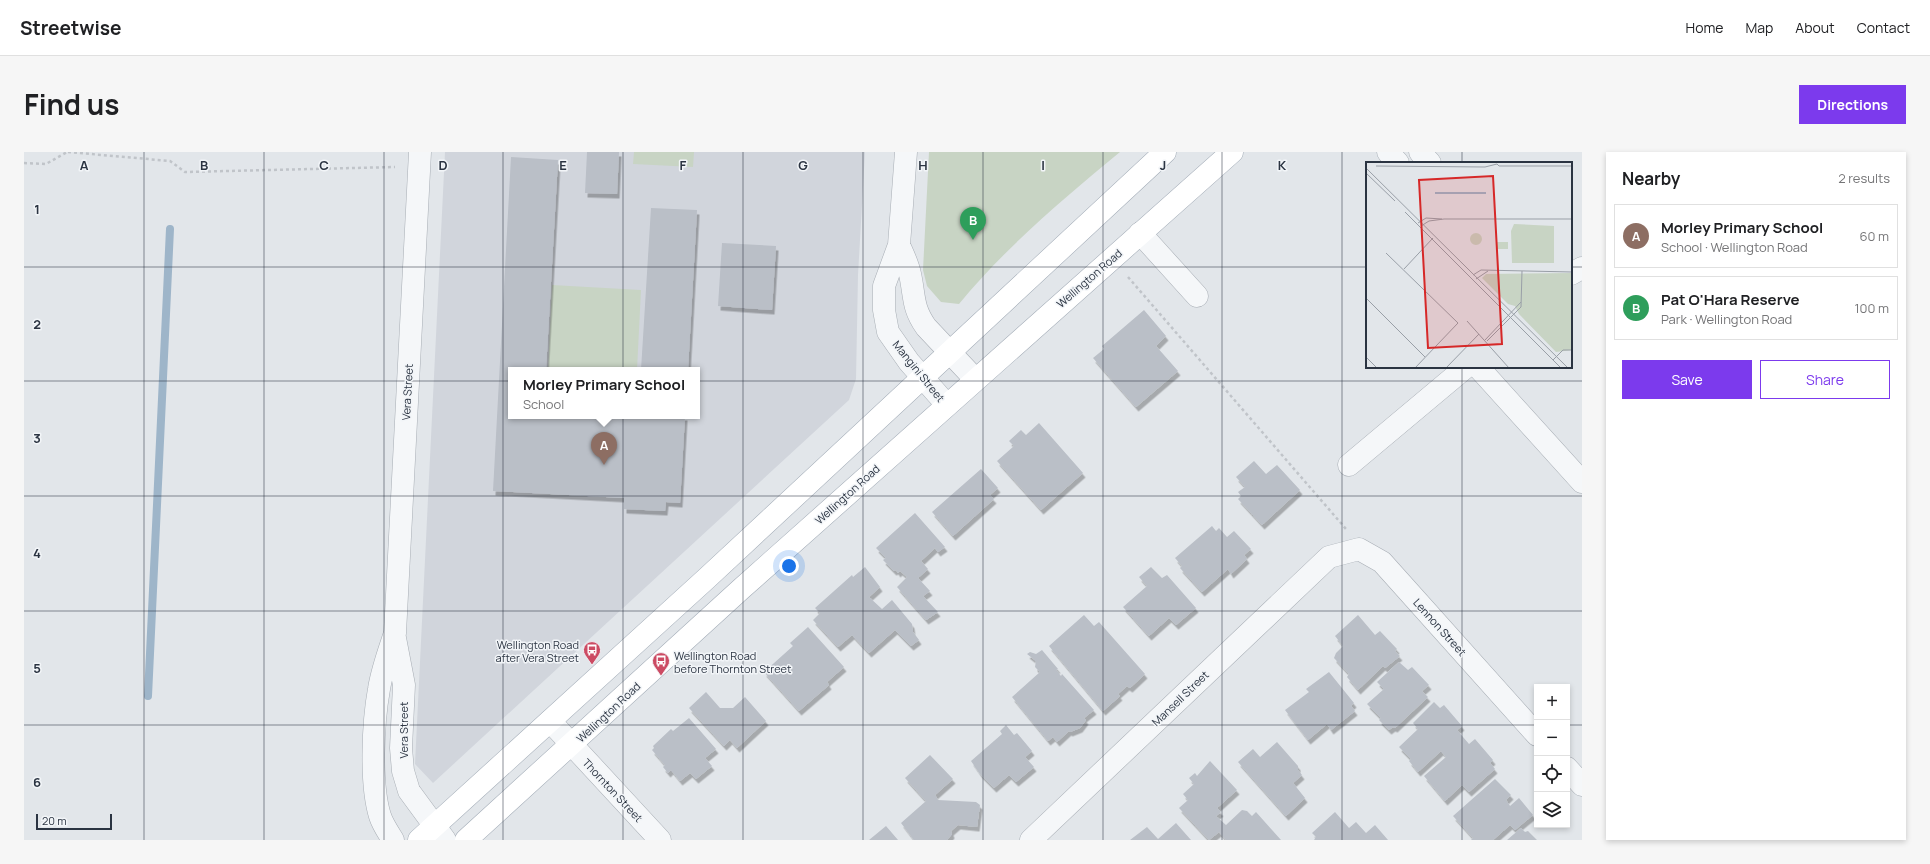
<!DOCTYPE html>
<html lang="en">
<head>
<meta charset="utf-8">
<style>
	:root { --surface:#fff; --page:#f6f6f6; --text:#202124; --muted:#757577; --line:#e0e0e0; --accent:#7c3aed }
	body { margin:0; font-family:Manrope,sans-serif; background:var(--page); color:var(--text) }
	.controls { position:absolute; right:12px; bottom:12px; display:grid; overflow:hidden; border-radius:0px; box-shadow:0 2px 6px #0003 }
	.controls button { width:36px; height:36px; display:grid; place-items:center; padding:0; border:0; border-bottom:1px solid var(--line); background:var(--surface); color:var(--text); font:20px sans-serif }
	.scale { position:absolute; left:12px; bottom:10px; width:76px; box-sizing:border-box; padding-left:4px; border:2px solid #2b3442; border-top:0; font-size:11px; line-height:14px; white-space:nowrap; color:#2b3442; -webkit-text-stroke:3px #f2f5f8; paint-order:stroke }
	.you { position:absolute; left:765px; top:414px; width:14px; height:14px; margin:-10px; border:3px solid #fff; border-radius:50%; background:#1a73e8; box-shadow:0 0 0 6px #1a73e833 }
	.badge { display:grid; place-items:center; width:26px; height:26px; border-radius:50%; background:var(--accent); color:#fff; font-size:13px; font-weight:700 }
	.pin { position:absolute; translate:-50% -33px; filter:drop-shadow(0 1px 2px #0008) }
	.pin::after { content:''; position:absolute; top:21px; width:14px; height:12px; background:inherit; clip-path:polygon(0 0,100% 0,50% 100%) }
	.popup { position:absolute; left:484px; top:215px; width:192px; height:52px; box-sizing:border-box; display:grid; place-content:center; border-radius:0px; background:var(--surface); filter:drop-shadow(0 1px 3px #0005); font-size:13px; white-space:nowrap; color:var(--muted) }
	.popup b { font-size:15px; color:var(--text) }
	.popup::after { content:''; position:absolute; left:50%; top:100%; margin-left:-8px; border:8px solid transparent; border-top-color:var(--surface) }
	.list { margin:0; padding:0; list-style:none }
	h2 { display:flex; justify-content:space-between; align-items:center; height:52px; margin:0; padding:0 16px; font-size:17px }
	h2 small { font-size:13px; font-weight:400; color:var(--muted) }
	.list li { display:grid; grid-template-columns:26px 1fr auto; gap:12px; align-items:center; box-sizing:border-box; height:64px; margin:0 8px 8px; padding:0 8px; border:1px solid var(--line); border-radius:0px }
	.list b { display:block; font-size:15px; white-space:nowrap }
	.list p { margin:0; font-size:13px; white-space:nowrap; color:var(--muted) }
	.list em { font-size:13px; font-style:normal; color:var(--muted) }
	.actions { display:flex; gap:8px; padding:12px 16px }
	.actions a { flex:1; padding:9px 0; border:1px solid var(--accent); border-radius:0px; text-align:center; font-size:14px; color:var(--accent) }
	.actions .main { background:var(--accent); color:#fff }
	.icon { flex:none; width:22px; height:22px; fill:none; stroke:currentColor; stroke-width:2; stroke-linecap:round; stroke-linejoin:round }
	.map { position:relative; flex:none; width:1558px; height:688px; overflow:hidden; border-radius:0px }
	header { display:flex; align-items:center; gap:24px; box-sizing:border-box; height:56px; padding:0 20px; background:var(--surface); border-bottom:1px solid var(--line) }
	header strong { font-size:19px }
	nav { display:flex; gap:22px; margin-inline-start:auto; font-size:14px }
	.intro { display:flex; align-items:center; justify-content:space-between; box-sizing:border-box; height:96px; padding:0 24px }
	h1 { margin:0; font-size:28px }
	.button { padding:10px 18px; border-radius:0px; background:var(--accent); color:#fff; font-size:14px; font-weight:700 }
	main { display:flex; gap:24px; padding:0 24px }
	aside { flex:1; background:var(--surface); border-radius:0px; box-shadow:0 2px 6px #0003 }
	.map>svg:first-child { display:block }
</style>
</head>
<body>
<header>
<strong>Streetwise</strong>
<nav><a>Home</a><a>Map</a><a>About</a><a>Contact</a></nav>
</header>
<div class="intro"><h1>Find us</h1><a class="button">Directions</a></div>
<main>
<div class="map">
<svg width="1558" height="688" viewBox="0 0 1558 688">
	<defs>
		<filter id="shadow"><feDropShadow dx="2.5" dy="4.5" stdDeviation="0" flood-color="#0004"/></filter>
	</defs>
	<rect width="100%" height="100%" fill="#e2e6ea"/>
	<!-- built -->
	<path fill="#d1d5dc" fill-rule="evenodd" d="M421 0H841L834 123 832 227 825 248 409 631 391 612ZM487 218H673V264H487Z"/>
	<!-- green -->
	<path fill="#c8d4c4" d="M610 0H670L669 15 609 12Z
		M905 0H1096C1039 47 982 95 935 152L917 150 903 134 899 118Z
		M528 133 617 138 613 218H524Z"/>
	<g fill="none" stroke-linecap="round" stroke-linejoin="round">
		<!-- stream -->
		<path stroke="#9eb5c9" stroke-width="8" d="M124 544 146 77"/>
	</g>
	<!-- building -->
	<path fill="#babfc7" filter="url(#shadow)" d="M563 0H595L593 42 561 41Z
		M487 5 534 8 522 218H487V264H661L656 351 642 350 641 359 600 357V346L469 339Z
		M627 56 673 58 664 218H617Z
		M698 91 752 94 748 158 694 154Z
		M1120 158 1142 184 1132 194 1154 219 1112 255 1069 206 1080 197 1078 194Z
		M1015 271 1059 321 1017 358 973 309 990 294 985 289 997 278 1002 283Z
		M1230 309 1242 322 1253 313 1276 338 1238 373 1214 347 1217 344 1214 340 1221 335 1212 325Z
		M957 317 974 336 966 343 970 347 929 384 908 360Z
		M891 361 921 395 914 400 911 396 897 409 904 417 894 426 906 439 899 444 914 460 902 468 873 435 883 425 876 419 874 421 872 418 870 419 859 408 862 406 852 396Z
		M1188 374 1192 379 1195 376 1203 385 1210 379 1227 397 1220 403 1223 407 1207 422 1204 417 1178 440 1156 416 1158 414 1151 406Z
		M841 415 856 435 845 445 858 457 868 448 888 472 889 480 895 488 887 494 871 478 845 501 828 483 814 495 789 468 796 461 791 456 828 423 829 425Z
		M1127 415 1138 426 1143 423 1172 456 1152 473 1145 466 1125 484 1099 455 1123 434 1115 425Z
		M1060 463 1070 474 1075 470 1121 522 1106 536 1103 534 1094 542 1096 544 1079 559 1025 494Z
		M1334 463 1351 483 1356 479 1373 497 1371 499 1376 504 1361 516 1359 514 1334 538 1323 525 1325 522 1310 506 1312 501 1319 494 1311 484Z
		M784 475 820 515 803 530 805 533 775 559 740 520 769 494 766 491Z
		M1018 498 1034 517 1032 518 1037 524 1038 522 1070 558 1060 566 1062 568 1056 576 1046 580 1045 579 1033 590 1029 585 1024 589 988 545 1016 520 1011 515 1012 509 1003 502 1006 500 1012 502Z
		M1375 510 1384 518 1388 515 1405 533 1398 539 1404 545 1371 576 1369 575 1365 578 1355 568 1357 566 1343 552 1360 537 1353 530Z
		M1305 520 1330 551 1327 554 1331 559 1307 578 1303 572 1284 588 1261 558 1285 540 1282 537Z
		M682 540 696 556H709L721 545 742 569 713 596 706 588 700 594 665 556Z
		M1410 550 1416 556 1420 553 1438 574 1433 578 1445 592 1451 587 1469 608 1466 611 1471 617 1445 640 1438 633 1421 649 1400 624 1422 605 1417 599 1394 620 1385 609 1387 607 1375 595 1394 577 1389 571Z
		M665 566 692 597 681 606 688 614 672 627 666 621 656 629 647 618 644 621 639 615 641 613 628 598 630 596 629 594 647 577 649 579Z
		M982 573 990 583 993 581 1008 599 1001 605 1010 615 992 630 985 623 970 636 956 622 947 609 978 582 976 579Z
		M1253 590 1274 614V618L1278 623 1269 631 1281 646 1262 664 1214 610 1229 597 1236 605Z
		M906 603 929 627 911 643 914 648 952 650 956 653 953 675 934 673 927 679 928 682 923 688H890L877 671 902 649 881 626Z
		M1186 609 1213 638 1193 656 1197 660 1192 664 1202 673 1218 658 1223 659 1228 664 1232 660 1257 688H1202L1195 680 1185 688 1155 656 1164 648 1159 642 1170 632 1165 626 1171 621 1173 624Z
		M1471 627 1487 643 1482 648 1486 654 1495 646 1509 663 1491 678 1486 673 1469 688H1447L1449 686 1429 664Z
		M1311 660 1325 676 1332 670 1342 681 1351 673 1364 688H1290L1292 685 1288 681Z
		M1152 671 1167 688H1106L1123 675 1134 687Z
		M862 674 874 688H845Z
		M1497 676 1501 680 1504 679 1513 688H1483Z"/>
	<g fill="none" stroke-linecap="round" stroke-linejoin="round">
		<!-- minor casing -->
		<g stroke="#a7adb4" stroke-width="23">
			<path id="minor" d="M882 0 875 93 860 134V158L864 180 885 210 923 253
				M1364 0 1374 11
				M1396 0 1406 11
				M1116 81 1173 144
				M875 93C879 102 884 112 886 122 891 145 888 155 902 175L951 227
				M1547 122 1558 116
				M1454 215 1558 330
				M1325 313 1442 215
				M371 486 380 533 377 596 379 619 385 639 421 688
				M526 569 636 688
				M1543 616 1558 633
				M369 688C364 680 359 673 356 664 346 632 349 570 355 537 358 518 365 499 371 481L396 0
				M1007 688 1305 405 1335 397 1358 410 1513 583"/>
		</g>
		<!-- major casing -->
		<g stroke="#a2abb6" stroke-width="23">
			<path id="major" d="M395 688 683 426 1141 0
				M442 688 717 437 1208 0"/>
		</g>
		<!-- path -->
		<path stroke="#c0c4c9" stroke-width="2.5" stroke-dasharray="3 3" stroke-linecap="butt" d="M44 0 146 9 161 20 371 15
			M0 11 22 12 43 0
			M1104 125 1322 377"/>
		<!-- minor -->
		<use href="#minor" stroke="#f5f7f9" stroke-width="22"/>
		<!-- major -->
		<use href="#major" stroke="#fff" stroke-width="22"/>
	</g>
	<!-- grid -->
	<path fill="none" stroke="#2b3442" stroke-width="1" stroke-opacity="0.55" d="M120 0V688M240 0V688M360 0V688M479 0V688M599 0V688M719 0V688M839 0V688M959 0V688M1079 0V688M1198 0V688M1318 0V688M1438 0V11M0 115H1343M1547 115H1558M1438 215V688M0 229H1558M0 344H1558M0 459H1558M0 573H1513M1543 573H1558"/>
	<!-- icons -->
	<defs>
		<g id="bus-pin" transform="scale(0.9)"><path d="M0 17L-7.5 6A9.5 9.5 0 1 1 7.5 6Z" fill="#cc4b63" stroke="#f2f5f8"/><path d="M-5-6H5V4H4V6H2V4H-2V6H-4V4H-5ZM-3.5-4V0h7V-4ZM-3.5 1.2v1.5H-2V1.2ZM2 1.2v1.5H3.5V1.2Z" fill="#fff"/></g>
	</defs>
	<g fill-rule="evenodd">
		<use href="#bus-pin" x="568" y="498"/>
		<use href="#bus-pin" x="637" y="509"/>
	</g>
	<g text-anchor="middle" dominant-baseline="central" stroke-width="3" stroke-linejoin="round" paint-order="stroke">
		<!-- street labels -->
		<g font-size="11" fill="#2b3442" stroke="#f2f5f8">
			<text transform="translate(1065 126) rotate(-41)">Wellington Road</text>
			<text transform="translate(895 219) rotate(51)">Mangini Street</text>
			<text transform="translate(383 240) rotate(-87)">Vera Street</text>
			<text transform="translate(823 342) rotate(-42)">Wellington Road</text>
			<text transform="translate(1416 475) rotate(48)">Lennon Street</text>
			<text transform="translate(1156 546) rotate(-44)">Mansell Street</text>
			<text transform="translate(584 560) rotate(-43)">Wellington Road</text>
			<text transform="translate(379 578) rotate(-90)">Vera Street</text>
			<text transform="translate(589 638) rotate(47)">Thornton Street</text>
		</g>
		<!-- poi labels -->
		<g font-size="11" fill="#2b3442" stroke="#f2f5f8" text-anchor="end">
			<text x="555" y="492">Wellington Road<tspan x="555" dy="13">after Vera Street</tspan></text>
			<text x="650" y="503" text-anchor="start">Wellington Road<tspan x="650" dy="13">before Thornton Street</tspan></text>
		</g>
	</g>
	<!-- overview -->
	<g transform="translate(1342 10)">
		<rect width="206" height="206" fill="#e2e6ea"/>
		<path d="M148 62 188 64V101H146L145 69ZM104 77a6 6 0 1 1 12 0a6 6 0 1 1-12 0ZM130 80H142V87H130ZM206 111V188L190 190 153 152 149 144 142 142 116 116 120 112Z" fill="#c8d4c4"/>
		<path fill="none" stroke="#9eb5c9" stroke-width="2" d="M69 31H120"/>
		<path fill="none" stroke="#999fa7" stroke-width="1" d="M10 4 119 5 131 2 133 4H206M0 6 202 206M0 11 29 39M39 50 195 206M52 61 60 56 76 57M55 64 63 59 78 57H206M20 91 92 161 49 206M38 107 67 76M107 113 115 108 206 110M110 117 122 109M0 136 59 195M101 159 143 206M119 178 155 140M121 179 155 145 156 109M0 195 11 206M187 198 197 188H206M80 206 113 172"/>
		<path fill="#d62828" fill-opacity="0.15" stroke="#d62828" stroke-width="2" d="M127 14 136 182 62 186 53 18Z"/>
		<rect width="206" height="206" fill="none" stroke="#2b3442" stroke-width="2"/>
	</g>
	<g font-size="13" text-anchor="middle" font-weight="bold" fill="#2b3442" stroke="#f2f5f8" stroke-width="3" stroke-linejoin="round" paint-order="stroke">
		<text x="60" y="18">A</text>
		<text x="180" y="18">B</text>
		<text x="300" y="18">C</text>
		<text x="419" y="18">D</text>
		<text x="539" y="18">E</text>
		<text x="659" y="18">F</text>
		<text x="779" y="18">G</text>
		<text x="899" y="18">H</text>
		<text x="1019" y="18">I</text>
		<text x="1139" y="18">J</text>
		<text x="1258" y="18">K</text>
		<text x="13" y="62">1</text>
		<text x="13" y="177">2</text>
		<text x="13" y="291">3</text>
		<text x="13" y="406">4</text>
		<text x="13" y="521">5</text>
		<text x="13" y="635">6</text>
	</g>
</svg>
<div class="controls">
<button>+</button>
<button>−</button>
<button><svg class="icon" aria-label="locate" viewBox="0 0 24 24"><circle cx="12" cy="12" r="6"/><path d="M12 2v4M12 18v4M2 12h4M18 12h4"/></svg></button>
<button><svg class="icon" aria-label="layers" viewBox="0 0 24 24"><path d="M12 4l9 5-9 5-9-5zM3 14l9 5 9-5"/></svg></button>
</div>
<div class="scale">20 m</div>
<div class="you"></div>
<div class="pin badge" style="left:580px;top:313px;background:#8d6e63">A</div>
<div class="popup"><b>Morley Primary School</b>School</div>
<div class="pin badge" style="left:949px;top:88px;background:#2e9e5b">B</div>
</div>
<aside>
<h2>Nearby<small>2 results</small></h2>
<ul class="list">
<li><span class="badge" style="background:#8d6e63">A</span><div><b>Morley Primary School</b><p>School · Wellington Road</p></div><em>60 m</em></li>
<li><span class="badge" style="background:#2e9e5b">B</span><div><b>Pat O'Hara Reserve</b><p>Park · Wellington Road</p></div><em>100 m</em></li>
</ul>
<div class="actions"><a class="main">Save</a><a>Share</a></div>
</aside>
</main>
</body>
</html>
